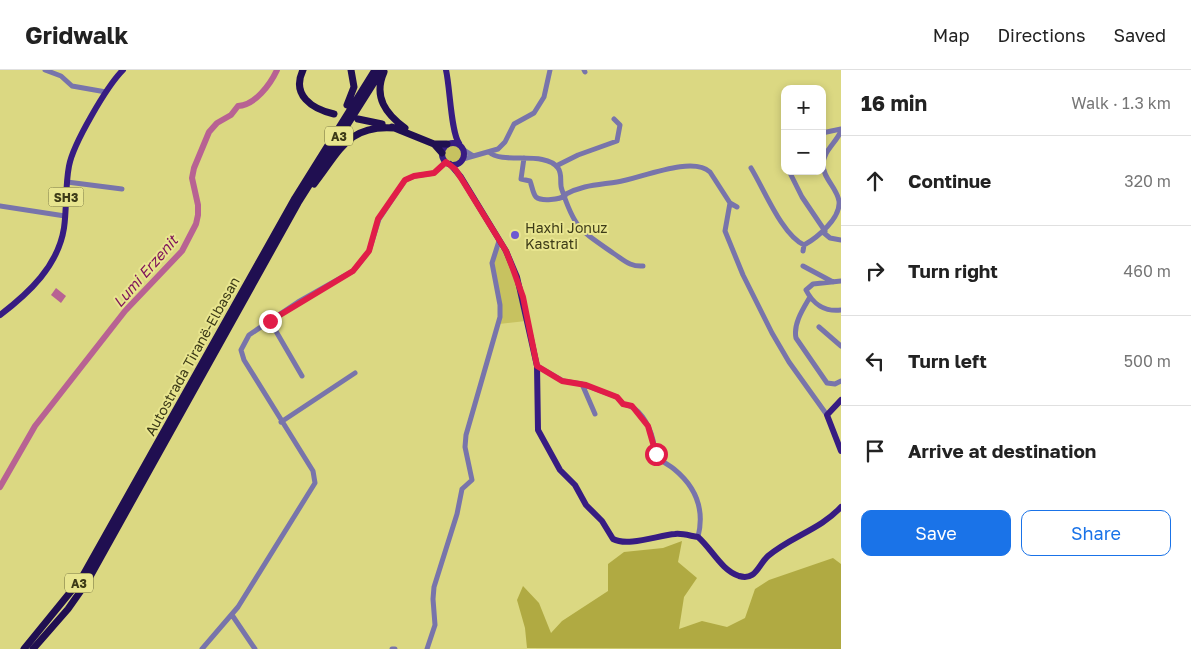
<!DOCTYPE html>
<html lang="en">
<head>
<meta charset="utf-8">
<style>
	:root { --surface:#fff; --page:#f2f2f2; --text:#222; --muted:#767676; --line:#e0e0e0; --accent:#1a73e8 }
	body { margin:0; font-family:"Golos Text",sans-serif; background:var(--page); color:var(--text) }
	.controls { position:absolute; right:15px; top:15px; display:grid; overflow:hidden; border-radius:10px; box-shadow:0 2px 8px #0003 }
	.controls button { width:45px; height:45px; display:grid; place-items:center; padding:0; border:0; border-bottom:1px solid var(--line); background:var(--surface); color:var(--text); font:25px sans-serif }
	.stop { position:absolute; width:15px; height:15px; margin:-11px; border:4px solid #e11d48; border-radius:50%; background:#fff }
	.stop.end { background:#e11d48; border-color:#fff; box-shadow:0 1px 5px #0008 }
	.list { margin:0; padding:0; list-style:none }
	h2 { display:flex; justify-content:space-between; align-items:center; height:65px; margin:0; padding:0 20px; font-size:21px }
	h2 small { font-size:16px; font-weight:400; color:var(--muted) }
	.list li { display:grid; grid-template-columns:32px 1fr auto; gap:15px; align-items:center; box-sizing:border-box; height:90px; padding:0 20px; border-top:1px solid var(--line) }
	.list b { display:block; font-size:19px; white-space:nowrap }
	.list em { font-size:16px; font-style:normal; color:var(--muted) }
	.actions { display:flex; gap:10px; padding:15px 20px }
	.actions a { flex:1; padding:11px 0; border:1px solid var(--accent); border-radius:10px; text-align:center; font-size:18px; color:var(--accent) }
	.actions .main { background:var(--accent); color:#fff }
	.icon { flex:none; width:28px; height:28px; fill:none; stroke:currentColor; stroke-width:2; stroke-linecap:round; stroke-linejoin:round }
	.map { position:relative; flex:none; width:841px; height:579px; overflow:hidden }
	header { display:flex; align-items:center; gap:30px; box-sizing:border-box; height:70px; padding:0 25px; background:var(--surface); border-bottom:1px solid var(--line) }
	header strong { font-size:24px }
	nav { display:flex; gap:28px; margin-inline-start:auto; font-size:18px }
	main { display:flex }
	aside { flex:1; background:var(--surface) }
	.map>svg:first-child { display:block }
</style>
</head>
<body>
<header>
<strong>Gridwalk</strong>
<nav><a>Map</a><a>Directions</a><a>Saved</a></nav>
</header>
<main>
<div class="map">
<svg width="841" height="579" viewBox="0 0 841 579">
	<rect width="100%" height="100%" fill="#dbd882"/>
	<!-- green -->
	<path fill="#c7c260" d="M444 84a9 9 0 1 1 18 0a9 9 0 1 1-18 0Z
		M498 177C512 185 523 235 526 251L499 254 501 246 494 194Z"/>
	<!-- forest -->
	<path fill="#b0aa42" d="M682 471 678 492 697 508 684 527 679 559 702 551 727 557 745 548 755 519 769 510 833 488 841 494V579L527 578 525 558 517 530 523 516 539 533 551 563 562 551 608 521V494L624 482 663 478Z"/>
	<!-- water -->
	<path fill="#b86293" d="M56 218 66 226 61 233 51 225Z"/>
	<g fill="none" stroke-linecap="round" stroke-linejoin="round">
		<!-- river -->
		<path stroke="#b86293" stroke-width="6" d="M0 417 35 356 125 241 182 181 196 154 198 145V135L192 108 194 98 209 62 217 53 231 45 238 36C255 35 270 15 277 0"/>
		<!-- minor -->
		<path stroke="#7874ab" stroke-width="5" d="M45 0 61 6 72 16 106 22
			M584 0 585 2
			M822 63 841 59
			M464 80 472 85
			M489 82C503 95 545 80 558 98 563 105 559 113 562 120 575 159 580 160 613 183 624 190 630 197 643 196
			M524 88 521 109 530 111C532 116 533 124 536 127 542 132 560 129 565 126
			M463 89 498 79 505 72 514 54 534 43 544 27 550 0
			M556 96 578 85 617 71 620 55 614 49
			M751 98C764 119 782 165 804 175
			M789 101 802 127 825 161
			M67 112 122 119
			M564 125C582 115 597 115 617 112 639 109 692 85 710 102L730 133 737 137
			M730 133 725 161 743 205 772 263 789 292 827 345
			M0 136 65 146
			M824 163 830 168 841 170
			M803 181 804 175C817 168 841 148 839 131 837 118 823 108 823 95 823 81 836 73 841 61
			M803 196 833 212
			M841 211 813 214 806 220C813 234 825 242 841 240
			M810 227C803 239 793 254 796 268L827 313 835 314 841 311
			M270 251 302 306
			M819 257 841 276
			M537 296 563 311 582 314 595 344
			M582 314 617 327 623 334C639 336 649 354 653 370 654 374 654 380 656 385 660 391 669 395 674 399 696 417 705 439 698 467
			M281 352 355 303
			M232 545 255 579
			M202 579 238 537 315 413 313 401 244 290 241 280 249 265 298 232 353 201 359 194 369 181 379 149 405 110 415 106 434 103 446 92
			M392 579H395
			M427 579 435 555 433 529 434 517 457 444 462 419 472 410 465 377 466 365 500 247V235L492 193 499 171"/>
		<!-- major -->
		<path stroke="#371c82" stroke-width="6" d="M446 0C450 17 451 63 459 73
			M442 84a11 11 0 1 1 22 0a11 11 0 1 1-22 0Z
			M450 94 461 107 506 181 517 207 537 296 538 360 560 400 575 415 586 435 602 451 613 469C628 477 659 465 675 464 682 463 691 466 698 467 712 479 721 500 739 506 756 511 758 495 768 486 790 467 821 459 841 437
			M0 245C29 223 58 196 64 158 67 137 65 117 69 96 73 74 107 16 123 0
			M841 330 827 345 841 381"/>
		<!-- highway -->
		<path stroke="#200f51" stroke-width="7" d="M303 0C291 25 312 39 334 44
			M384 2C373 27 386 44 405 58
			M347 35 354 17 351 0
			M358 49 382 54
			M392 57 434 74 442 83
			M434 74H447
			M314 114C340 81 348 54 395 58
			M24 579 81 509 295 128 375 0
			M33 579 68 539 87 512 298 133 382 0"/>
	</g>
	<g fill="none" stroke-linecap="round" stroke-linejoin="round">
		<!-- route -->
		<path stroke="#e11d48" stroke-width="6" d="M270 251 353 201 369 181 378 149 405 110 414 106 434 103 446 92 455 99 461 108 506 181 513 199 523 227 537 296 562 311 586 315 617 327 623 334 632 336 648 356 656 384"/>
	</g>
	<!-- markers -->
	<circle fill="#6d59d2" stroke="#e8e58f" stroke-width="2" cx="515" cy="165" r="5"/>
	<g text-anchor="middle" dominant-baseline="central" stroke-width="4" stroke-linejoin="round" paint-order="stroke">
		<!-- shield labels -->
		<g fill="#e8e58f" stroke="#706e3c" stroke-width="1">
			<rect x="325" y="56.5" width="28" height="19" rx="4"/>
			<rect x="48.5" y="117.5" width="35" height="19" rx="4"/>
			<rect x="65" y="503.5" width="28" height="19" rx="4"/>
		</g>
		<g font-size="12" font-weight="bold" fill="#3d3b18">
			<text x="339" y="66">A3</text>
			<text x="66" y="127">SH3</text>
			<text x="79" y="513">A3</text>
		</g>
		<!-- poi labels -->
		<g font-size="14" fill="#3d3b18" stroke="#e8e58f" text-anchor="start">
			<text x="525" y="157">Haxhi Jonuz<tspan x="525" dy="16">Kastrati</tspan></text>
		</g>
		<!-- street labels -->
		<g font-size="14" fill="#3d3b18" stroke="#e8e58f">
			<text transform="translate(192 286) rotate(-61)">Autostrada Tiranë-Elbasan</text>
		</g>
		<!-- water labels -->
		<g font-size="15" font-style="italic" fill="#80155b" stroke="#e8e58f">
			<text transform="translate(145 201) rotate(-49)">Lumi Erzenit</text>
		</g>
	</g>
</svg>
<div class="controls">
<button>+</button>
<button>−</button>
</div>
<div class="stop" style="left:656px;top:384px"></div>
<div class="stop end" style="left:270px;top:251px"></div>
</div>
<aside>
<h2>16 min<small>Walk · 1.3 km</small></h2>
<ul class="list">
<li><svg class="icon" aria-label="ahead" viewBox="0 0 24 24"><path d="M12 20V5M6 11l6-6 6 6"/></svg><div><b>Continue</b></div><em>320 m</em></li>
<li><svg class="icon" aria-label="right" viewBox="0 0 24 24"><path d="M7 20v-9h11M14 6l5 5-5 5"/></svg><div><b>Turn right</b></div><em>460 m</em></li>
<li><svg class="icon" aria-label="left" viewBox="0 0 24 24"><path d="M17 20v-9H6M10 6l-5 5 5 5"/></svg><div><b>Turn left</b></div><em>500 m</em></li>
<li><svg class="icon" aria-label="arrive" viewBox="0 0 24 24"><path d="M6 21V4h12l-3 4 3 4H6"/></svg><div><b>Arrive at destination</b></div></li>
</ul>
<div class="actions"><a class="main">Save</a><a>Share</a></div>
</aside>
</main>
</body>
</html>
